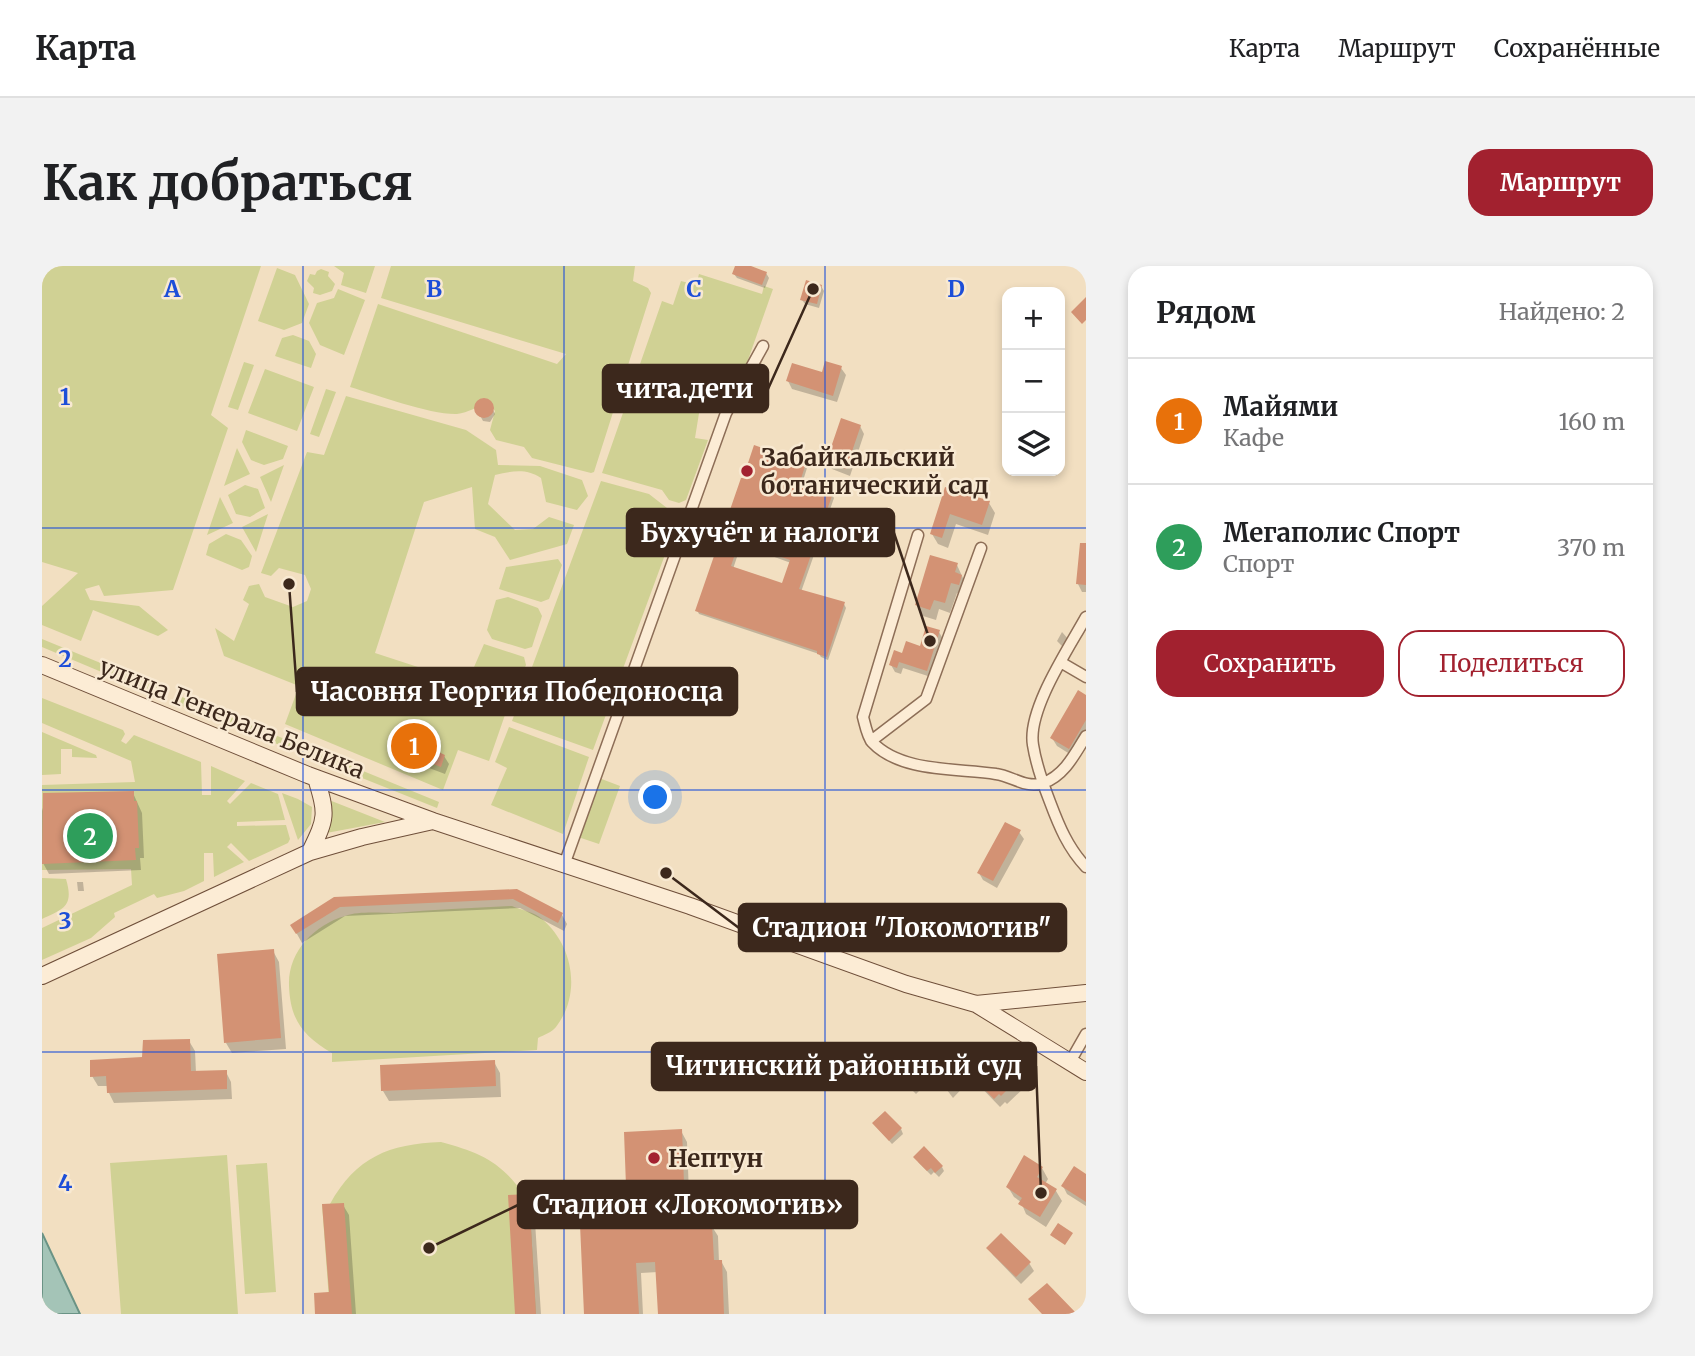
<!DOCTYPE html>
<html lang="ru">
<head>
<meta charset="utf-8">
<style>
	:root { --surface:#fff; --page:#f2f2f2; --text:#202124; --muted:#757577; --line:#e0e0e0; --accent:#a2212f }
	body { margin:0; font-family:Merriweather,serif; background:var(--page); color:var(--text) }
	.controls { position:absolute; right:21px; top:21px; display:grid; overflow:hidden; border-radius:14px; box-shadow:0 4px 10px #0003 }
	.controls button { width:63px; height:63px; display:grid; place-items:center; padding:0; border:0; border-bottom:2px solid var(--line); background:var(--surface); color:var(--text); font:35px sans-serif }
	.you { position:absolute; left:614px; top:532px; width:24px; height:24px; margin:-18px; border:5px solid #fff; border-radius:50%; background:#1a73e8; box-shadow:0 0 0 10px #1a73e833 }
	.badge { display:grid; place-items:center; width:46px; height:46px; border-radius:50%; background:var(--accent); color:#fff; font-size:23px; font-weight:700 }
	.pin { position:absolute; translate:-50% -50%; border:4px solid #fff; box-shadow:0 2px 7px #0006 }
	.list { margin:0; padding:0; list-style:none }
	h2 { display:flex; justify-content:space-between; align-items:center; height:91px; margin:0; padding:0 28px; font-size:30px }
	h2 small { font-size:23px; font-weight:400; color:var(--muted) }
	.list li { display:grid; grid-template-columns:46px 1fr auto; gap:21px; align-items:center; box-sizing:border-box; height:126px; padding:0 28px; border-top:2px solid var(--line) }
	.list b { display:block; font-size:26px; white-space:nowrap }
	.list p { margin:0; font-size:23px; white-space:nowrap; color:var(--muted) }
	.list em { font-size:23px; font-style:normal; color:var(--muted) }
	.actions { display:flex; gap:14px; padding:21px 28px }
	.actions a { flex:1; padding:16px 0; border:2px solid var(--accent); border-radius:21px; text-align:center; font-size:24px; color:var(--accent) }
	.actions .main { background:var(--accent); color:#fff }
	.icon { flex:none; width:38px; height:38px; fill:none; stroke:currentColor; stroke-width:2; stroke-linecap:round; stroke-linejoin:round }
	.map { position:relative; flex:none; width:1044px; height:1048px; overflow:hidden; border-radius:21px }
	header { display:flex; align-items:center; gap:42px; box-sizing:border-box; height:98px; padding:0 35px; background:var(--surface); border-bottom:2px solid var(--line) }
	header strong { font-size:33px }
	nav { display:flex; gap:38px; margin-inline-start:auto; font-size:24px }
	.intro { display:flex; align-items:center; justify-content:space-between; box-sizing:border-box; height:168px; padding:0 42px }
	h1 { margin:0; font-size:49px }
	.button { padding:18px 32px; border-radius:21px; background:var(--accent); color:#fff; font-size:24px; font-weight:700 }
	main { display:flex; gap:42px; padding:0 42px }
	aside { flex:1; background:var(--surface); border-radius:21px; box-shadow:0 4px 10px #0003 }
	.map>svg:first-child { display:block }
</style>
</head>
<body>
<header>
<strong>Карта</strong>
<nav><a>Карта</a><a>Маршрут</a><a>Сохранённые</a></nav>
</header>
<div class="intro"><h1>Как добраться</h1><a class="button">Маршрут</a></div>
<main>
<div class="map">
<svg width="1044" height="1048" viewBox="0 0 1044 1048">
	<rect width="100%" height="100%" fill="#f2dfc1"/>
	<!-- green -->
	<path fill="#d0d194" d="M0 0H219L169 149 186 162 131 324 62 330 57 319 43 323 48 334 97 340 126 364 116 370 51 344 39 375 0 359V340L36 307 0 296Z
		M292 0H333L324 27 299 19 302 7Z
		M349 0H593L591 15 606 22 609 27 552 206 549 207 490 192 482 181 454 174 448 164 453 145 446 136C436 140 426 147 415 148 389 149 335 129 308 121L336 38 515 98 524 88 339 32Z
		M235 2 253 9 267 38 260 57 242 64 216 55Z
		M279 3 287 6 286 10 293 18 290 25 278 29 271 27 272 22 265 15 268 8 273 9 275 5Z
		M657 8 720 28 722 20 731 23 700 111 692 125 670 108V104H664L653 172 666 174 644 234 637 237 627 234 620 224 560 207 620 35 631 39 639 15 654 19Z
		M296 23 323 34 302 89 278 79 267 57 275 37 292 32Z
		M251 69 267 75 274 88 269 102 233 90 240 72Z
		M202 96 212 99 196 144 186 141Z
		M223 103 272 121 255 165 206 147Z
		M284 123 294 126 277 171 268 168Z
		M304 130 424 164 454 184 456 199 498 200 540 214 546 230 535 244 504 236 499 212C484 202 470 205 453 209L446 238 473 264 491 263 507 251 532 259 525 278 468 294 453 271 433 263 430 221 382 236 333 387 428 418 464 446 447 495 416 484 401 524 243 458 257 420 182 390 173 362 192 375 207 338 201 334 207 320 217 318 223 331 251 341 265 335 269 323 263 309 237 302 229 310 219 307 265 186 282 189Z
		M204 164 246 180 241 193 222 199 209 194 200 176Z
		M195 182 208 208 182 220Z
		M242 199 229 236 218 211Z
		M559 215 607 228 625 242 638 248 551 484 470 455Z
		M203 219 216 223 223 242 208 251 194 248 186 229Z
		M178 231 191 257 165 269Z
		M226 248 214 286 200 261Z
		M184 268 199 274 210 290 207 301 200 304 164 289 167 278Z
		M516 293 520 299 507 333 499 336 457 323 464 301Z
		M466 331 496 342 500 350 490 381 483 383 450 373 445 364 454 334Z
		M0 373 127 425 112 428 0 381Z
		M442 378 482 391 484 399 469 432 429 408Z
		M135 429 397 536 395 542 140 440Z
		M0 432 81 464 83 468 79 475 84 478 92 469 159 496 160 529H169V500L203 515 185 535 188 538 209 517 236 528 243 554 195 556V560L244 559 248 573 246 577 207 595 189 577 185 581 202 596 172 611 171 587H162V615L142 625 115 632 112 628 72 647 73 651 49 672 0 694V662L90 619 89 603 0 604V519L93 516 89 495 0 457Z
		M467 461 547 491 521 568 449 539 465 502 453 496Z
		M0 466 54 489 55 492 30 491V483H19V508L0 509Z
		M557 512 578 520 557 578 536 571Z
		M240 527 256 533 270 541 269 558 256 574Z
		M287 534 343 556 279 568Z
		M0 612 24 613C32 640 22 643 0 653Z
		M470 640C479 644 492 646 500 653 531 679 540 727 514 761 510 766 502 769 496 772L495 784 290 796V787C261 770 248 754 247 719 246 686 272 659 303 650 317 645 337 647 352 647 391 644 430 642 470 640Z
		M399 876C436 886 459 895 481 928H487L494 1048H288L280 938H288C314 891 347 878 399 876Z
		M185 889 196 1048H79L68 897Z
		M225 897 234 1026 203 1028 194 899Z"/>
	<!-- water -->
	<path fill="#a4c4b7" stroke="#6a9385" stroke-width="2" d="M0 967 38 1048H0Z"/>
	<!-- shadow -->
	<path fill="#0003" fill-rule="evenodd" d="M695 0H704L724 7 727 12 723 22 695 12 692 8Z
		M779 20 782 25 777 42 763 38 760 34Z
		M606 98 612 101 610 109 604 106Z
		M799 102 804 109 795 136 750 123 746 115 781 108Z
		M443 135 448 137 453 148 448 156 441 155 434 142 436 137Z
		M818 160 822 168 808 210 790 203 786 196Z
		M763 199 765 202 760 218 790 229 792 232 759 326 802 338 804 342 786 394 779 391 777 388 657 348 655 344 700 214ZM699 279 749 297 741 319 691 303Z
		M905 223 947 237 953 247 946 269 914 258 906 282 896 278 890 268Z
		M1044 285V326H1040L1036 318Z
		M915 299 925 321 923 329 915 327 908 347 897 343 894 354 881 350 875 339Z
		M897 366 901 373 889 411 861 402 859 408 853 406 849 399 879 382Z
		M1020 366 1027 374 1022 382 1015 375Z
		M1044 431V468L1031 490 1015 480 1010 472Z
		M395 470 399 477 395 487 402 490 407 498 403 508 358 491 354 483 373 479Z
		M91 527 100 547 102 592H98L99 604 7 608 1 597 0 589V545L3 535Z
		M977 566 982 573 955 622 941 614 937 607Z
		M35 616H41L42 625H36Z
		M474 624 520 649 525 658 522 665 478 642 303 650 260 677 250 659 293 633Z
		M231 685 237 696 244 783 190 787 184 777Z
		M147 775 153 785 154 807 184 806 189 816 190 833 72 837 67 827 66 820H56L50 810Z
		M928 787 963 803 974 801 984 820 965 838 963 836 958 841 930 812 911 832 899 816Z
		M869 792 878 802 873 807 883 819 874 828 866 820 869 809 861 800Z
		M452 796 458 807 459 831 347 835 341 825Z
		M832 858 859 863 861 868 850 878Z
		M639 865 645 876 647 928 592 930 586 920Z
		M876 896 900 901 902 905 897 911 892 906 889 909Z
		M1000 902 1006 913 1003 918 1014 925 1020 935 1004 961 984 948 979 936 972 931 966 921Z
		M1044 910V940L1025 928 1021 920Z
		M486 930 492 940 499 1048H475Z
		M301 939 307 949 314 1048H275L289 1028Z
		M591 944 597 955V962L669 959 676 970 677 996 679 995 685 1006 687 1048H617L616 1006 599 1007 601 1048H544L584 945Z
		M946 982 987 997 992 1005 979 1018 951 989Z"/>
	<!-- building -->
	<path fill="#d39274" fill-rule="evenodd" d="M693 0H709L725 6 720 19 690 8Z
		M764 14 780 19 775 38 758 34Z
		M1044 31V54L1040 58 1029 46Z
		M783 95 800 100 791 130 744 115 750 97 780 106Z
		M432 142a10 10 0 1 1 20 0a10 10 0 1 1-20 0Z
		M799 152 819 159 804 203 784 196Z
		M712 179 764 197 758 216 791 227 757 323 803 336 785 391 775 388V385L653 345 699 212H701ZM697 276 748 294 740 317 689 300Z
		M903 221 948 235 940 259 908 248 900 272 888 268Z
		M1038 277H1044V319L1034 318Z
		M888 289 916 297 913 306 920 309 917 319 909 317 903 337 892 334 888 344 873 339Z
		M884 360 898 364 885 405 857 396 855 402 847 399 852 384 860 387 864 375 878 380Z
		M1036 424 1044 429V454L1027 483 1008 472Z
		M378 461 396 468 390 483 403 489 399 501 352 483 356 471 372 477Z
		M92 525V535H95L97 582H93L94 594 0 598 1 527Z
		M963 556 979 564 951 615 935 607Z
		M475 623 521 647 516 657 471 633 298 641 254 668 248 659 292 631Z
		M232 683 239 772 182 777 175 688Z
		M148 773 149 805 185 804V823L65 827 64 810 48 811V794L100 791 101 774Z
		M928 785 950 792 963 801 968 796 975 799 980 809 959 830 957 828 952 833 923 804 905 823 897 815Z
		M453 794 454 820 339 825 338 799Z
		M872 804 881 814 870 824 861 815Z
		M843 845 860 862 847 875 830 857Z
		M640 863 642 918 584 920 582 866Z
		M882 880 901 900 893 907 889 902 885 905 871 891Z
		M982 889 1001 901 995 911 1015 923 998 951 976 938 980 932 964 921Z
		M1032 900 1044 908V936L1019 920Z
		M487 928 494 1048H473L466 929Z
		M576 934 584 943 592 942V961L670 958 672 994H680L682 1048H616L613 996 594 997 597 1048H542L537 936Z
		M302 937 310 1048H273L272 1027 287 1026 280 938Z
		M1016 957 1031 967 1023 979 1008 969Z
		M959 967 989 996 974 1011 944 982Z
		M1005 1017 1035 1048H1000L986 1033Z"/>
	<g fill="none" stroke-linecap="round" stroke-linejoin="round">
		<!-- street casing -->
		<g stroke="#8d6e57" stroke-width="13">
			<path id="street" d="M876 269 821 451C823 458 825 470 830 476 859 507 916 502 954 508 970 510 984 523 1001 517 1022 510 1033 488 1044 470
				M1044 351C1027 382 985 444 991 479 994 498 1001 518 1008 536 1017 560 1026 582 1044 601
				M1020 397 1044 411
				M829 475 884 433 939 282
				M522 599 684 147 721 80
				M1028 796 1044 768"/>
		</g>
		<!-- secondary casing -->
		<g stroke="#6f4f3a" stroke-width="18">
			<path id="secondary" d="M0 399 266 509 391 555 648 640 864 718 934 738 1044 727
				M268 586C285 551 285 549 274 512
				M0 710 268 586 320 571 391 555
				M934 738 1044 806"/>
		</g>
		<!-- street -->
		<use href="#street" stroke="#fcecd5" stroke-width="10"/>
		<!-- secondary -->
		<use href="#secondary" stroke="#fcecd5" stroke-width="16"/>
	</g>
	<!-- grid -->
	<path fill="none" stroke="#1d4ed8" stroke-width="2" stroke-opacity="0.55" d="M261 0V1048M522 0V1048M783 0V1048M0 262H1044M0 524H1044M0 786H1044"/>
	<!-- markers -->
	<g fill="#a2212f" stroke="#f8e9d2" stroke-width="2.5">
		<circle cx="705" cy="205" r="7"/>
		<circle cx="612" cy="892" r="7"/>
	</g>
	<g text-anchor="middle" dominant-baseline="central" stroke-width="5" stroke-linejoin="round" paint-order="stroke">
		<!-- poi labels -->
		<g font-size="24" font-weight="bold" fill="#3c281c" stroke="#f8e9d2" text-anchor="start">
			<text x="719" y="191">Забайкальский<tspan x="719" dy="28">ботанический сад</tspan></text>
			<text x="626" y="892">Нептун</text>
		</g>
		<!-- street labels -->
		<g font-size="24" fill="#3c281c" stroke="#f8e9d2">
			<text transform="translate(190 452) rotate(22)">улица Генерала Белика</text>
		</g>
	</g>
	<g font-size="23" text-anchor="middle" font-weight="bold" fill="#1d4ed8" stroke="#f8e9d2" stroke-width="5" stroke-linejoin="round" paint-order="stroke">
		<text x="130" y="31">A</text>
		<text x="392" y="31">B</text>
		<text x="652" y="31">C</text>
		<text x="914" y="31">D</text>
		<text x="23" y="139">1</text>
		<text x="23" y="401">2</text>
		<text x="23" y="663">3</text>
		<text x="23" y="925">4</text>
	</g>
	<!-- callouts -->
	<path fill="none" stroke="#3c281c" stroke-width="2.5" d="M771 23L726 123M888 375L852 267M247 318L255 426M624 607L697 662M999 927L994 800M387 982L476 939"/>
	<g fill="#3c281c" stroke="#f8e9d2" stroke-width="2.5">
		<circle cx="771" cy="23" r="7"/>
		<circle cx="888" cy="375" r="7"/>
		<circle cx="247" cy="318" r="7"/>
		<circle cx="624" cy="607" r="7"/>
		<circle cx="999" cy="927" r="7"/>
		<circle cx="387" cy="982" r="7"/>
	</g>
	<g fill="#3c281c" stroke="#3c281c" stroke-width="2.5">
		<rect x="561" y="99" width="165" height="47" rx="7"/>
		<rect x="585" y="243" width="267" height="47" rx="7"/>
		<rect x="255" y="402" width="440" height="47" rx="7"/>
		<rect x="697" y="638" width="327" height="47" rx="7"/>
		<rect x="610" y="777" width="384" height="47" rx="7"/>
		<rect x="476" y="915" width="339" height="47" rx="7"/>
	</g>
	<g font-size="26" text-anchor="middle" font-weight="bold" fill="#fff">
		<text x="643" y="132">чита.дети</text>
		<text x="718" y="276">Бухучёт и налоги</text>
		<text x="475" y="435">Часовня Георгия Победоносца</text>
		<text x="860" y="671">Стадион "Локомотив"</text>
		<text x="802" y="809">Читинский районный суд</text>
		<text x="646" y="948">Стадион «Локомотив»</text>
	</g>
</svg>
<div class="controls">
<button>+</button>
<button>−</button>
<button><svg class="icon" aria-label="layers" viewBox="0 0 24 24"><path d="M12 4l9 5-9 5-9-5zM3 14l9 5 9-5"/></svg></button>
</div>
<div class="you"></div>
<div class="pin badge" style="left:372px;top:480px;background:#e8710a">1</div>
<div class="pin badge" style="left:48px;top:570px;background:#2e9e5b">2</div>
</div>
<aside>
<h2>Рядом<small>Найдено: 2</small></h2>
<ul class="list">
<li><span class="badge" style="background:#e8710a">1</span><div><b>Майями</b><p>Кафе</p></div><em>160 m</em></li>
<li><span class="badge" style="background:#2e9e5b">2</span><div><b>Мегаполис Спорт</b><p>Спорт</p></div><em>370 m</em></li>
</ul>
<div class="actions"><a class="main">Сохранить</a><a>Поделиться</a></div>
</aside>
</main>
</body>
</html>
